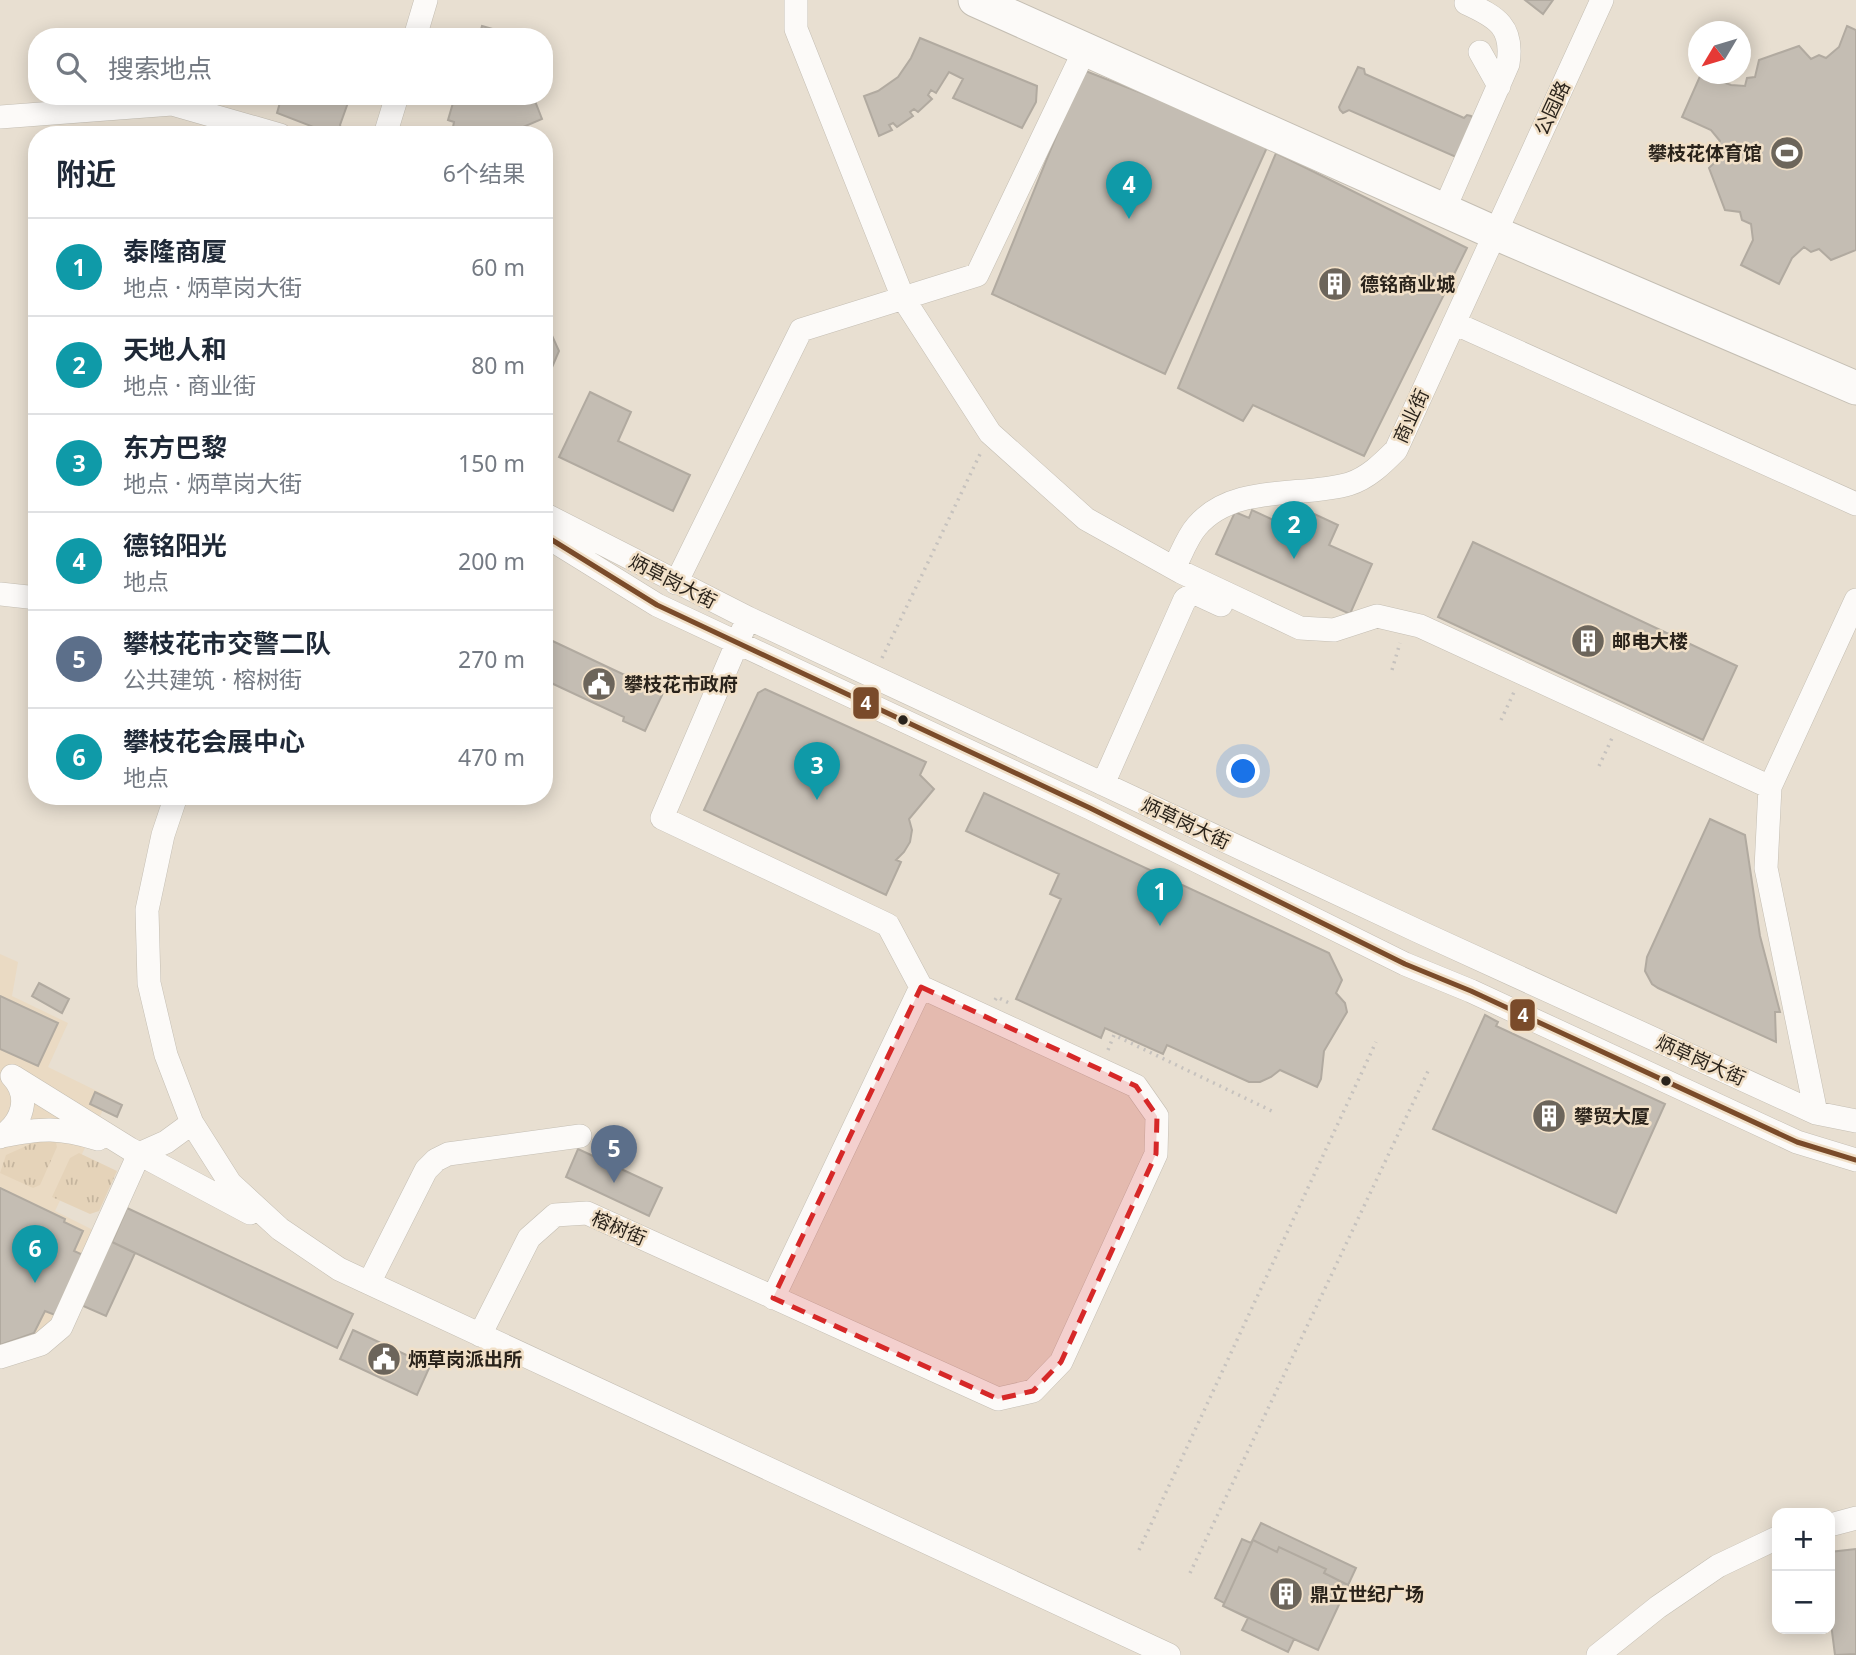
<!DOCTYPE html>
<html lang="zh">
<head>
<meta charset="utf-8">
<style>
	:root { --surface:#fff; --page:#f2f2f3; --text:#1f2937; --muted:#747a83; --line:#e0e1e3; --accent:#6c655b }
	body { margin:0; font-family:"Noto Sans","Noto Sans SC",sans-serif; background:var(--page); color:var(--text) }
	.controls { position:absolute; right:21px; bottom:21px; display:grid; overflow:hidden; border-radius:14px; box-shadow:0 4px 18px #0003 }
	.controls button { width:63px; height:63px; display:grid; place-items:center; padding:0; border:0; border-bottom:2px solid var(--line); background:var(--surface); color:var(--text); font:35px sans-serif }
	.compass { position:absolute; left:1688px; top:21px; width:63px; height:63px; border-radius:50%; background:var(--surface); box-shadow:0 4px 18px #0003; rotate:232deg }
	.you { position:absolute; left:1244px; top:772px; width:24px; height:24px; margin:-18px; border:5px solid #fff; border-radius:50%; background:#1a73e8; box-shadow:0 0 0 10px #1a73e833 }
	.badge { display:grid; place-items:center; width:46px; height:46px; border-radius:50%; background:var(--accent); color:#fff; font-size:23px; font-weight:700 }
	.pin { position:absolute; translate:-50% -58px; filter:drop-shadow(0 2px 4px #0008) }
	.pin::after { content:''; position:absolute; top:37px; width:24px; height:21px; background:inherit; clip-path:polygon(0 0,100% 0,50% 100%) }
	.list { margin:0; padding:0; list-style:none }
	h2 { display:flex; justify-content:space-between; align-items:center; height:91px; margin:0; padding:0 28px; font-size:30px }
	h2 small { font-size:23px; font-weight:400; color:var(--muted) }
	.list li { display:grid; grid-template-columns:46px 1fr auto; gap:21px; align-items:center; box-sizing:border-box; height:98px; padding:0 28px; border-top:2px solid var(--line) }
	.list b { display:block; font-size:26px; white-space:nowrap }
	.list p { margin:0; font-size:23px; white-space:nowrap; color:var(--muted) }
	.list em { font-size:23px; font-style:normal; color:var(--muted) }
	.icon { flex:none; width:38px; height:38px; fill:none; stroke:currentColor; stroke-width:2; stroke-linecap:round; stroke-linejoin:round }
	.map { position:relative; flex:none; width:1856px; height:1655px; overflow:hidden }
	.search { position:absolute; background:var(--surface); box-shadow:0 4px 18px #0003; left:28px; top:28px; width:525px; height:77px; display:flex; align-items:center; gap:18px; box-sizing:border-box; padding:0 24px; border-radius:28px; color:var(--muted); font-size:26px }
	.panel { position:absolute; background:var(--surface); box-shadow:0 4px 18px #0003; left:28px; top:126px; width:525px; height:679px; border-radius:28px }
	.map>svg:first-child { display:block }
</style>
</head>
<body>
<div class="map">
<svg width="1856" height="1655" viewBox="0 0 1856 1655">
	<defs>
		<pattern id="grass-tufts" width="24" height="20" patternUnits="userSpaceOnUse" patternTransform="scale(1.75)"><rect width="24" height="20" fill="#e5d3b9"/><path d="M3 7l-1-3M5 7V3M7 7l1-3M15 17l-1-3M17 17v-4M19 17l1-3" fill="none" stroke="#c5b59e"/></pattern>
	</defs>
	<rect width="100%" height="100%" fill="#e8dfd1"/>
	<!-- built -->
	<path fill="#eadac3" d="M0 954 18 962 12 996 68 1023 48 1067 109 1097 55 1211 95 1231 49 1330 0 1349Z"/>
	<!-- grass -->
	<path fill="url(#grass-tufts)" d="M44 1138 56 1143 57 1147 40 1185 33 1188 0 1173 6 1155Z
		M79 1153 117 1171 99 1211 90 1214 52 1197 70 1158Z"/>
	<!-- building -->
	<path fill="#c4bdb3" stroke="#b1aaa0" stroke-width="2" d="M1525 0H1553L1543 14Z
		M482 26 507 33 509 37H479Z
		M1847 26 1856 30V250L1831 260 1819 249 1811 252 1804 247 1792 258 1779 284 1741 265 1753 240 1751 224 1742 220 1740 212 1725 210 1709 168 1720 157 1716 149 1720 141 1711 130 1682 117 1701 74 1731 85 1745 86 1747 78 1755 77 1759 60 1799 46 1811 59 1819 55 1826 58 1839 47Z
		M920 38 1037 86 1036 102 1022 128 953 98 963 79 949 72 936 93 931 90 928 95 932 99 918 112 914 109 910 112 913 116 897 127 893 123 889 125 892 130 879 136 864 96 878 91 898 77 911 58Z
		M1358 67 1364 69 1365 74 1464 118 1467 115 1471 116 1473 119 1456 157 1349 110 1343 113 1340 110 1339 107Z
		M1083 70 1269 143 1165 374 992 294Z
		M274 96 350 97 340 125 342 132 334 135 277 113 281 99Z
		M455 96H533L542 119 516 130 518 135H479L453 127 454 122 448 120Z
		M1276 153 1467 248 1364 456 1253 405 1243 421 1178 388Z
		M544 318 559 351 544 386Z
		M590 392 631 412 618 441 690 475 673 511 559 457Z
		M1295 505 1338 525 1329 545 1372 564 1350 614 1216 554 1235 512 1249 518 1252 510 1286 526Z
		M1473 542 1737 666 1703 740 1438 617Z
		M544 637 663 693 645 731 623 721 624 717 549 682 548 685 544 683Z
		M765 689 926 762 920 775 934 789 909 819 912 830 910 842 904 852 896 860 901 862 886 895 704 810 758 693Z
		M984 793 1329 953 1342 980 1336 993 1345 1003 1347 1012 1324 1051 1321 1079 1317 1087 1280 1070 1271 1077 1260 1082H1249L1167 1045 1163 1054 1105 1028 1101 1038 1016 999 1061 899 1050 894 1059 874 966 831Z
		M1710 819 1745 835 1760 936 1780 1012H1775L1776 1042 1658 988 1652 984 1645 971 1647 957Z
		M39 983 69 999 62 1013 32 996Z
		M0 996 58 1023 38 1066 0 1049Z
		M1485 1015 1498 1022 1496 1026 1665 1104 1616 1213 1433 1129Z
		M95 1092 122 1105 117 1117 90 1104Z
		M578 1149 662 1188 649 1216 566 1177Z
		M0 1188 65 1219 64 1222 83 1231 74 1251 83 1255 55 1315 45 1311 34 1333 0 1345Z
		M127 1208 353 1314 337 1348 112 1242Z
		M110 1241 135 1253 106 1316 81 1305Z
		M353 1330 430 1366 417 1395 340 1359Z
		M1261 1523 1356 1568 1318 1650 1294 1639 1288 1652 1242 1630 1248 1618 1223 1606 1224 1603 1215 1598 1242 1539 1251 1543Z
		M1253 1540 1277 1552 1279 1547 1326 1569 1324 1573 1348 1585 1318 1650 1223 1606Z
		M1856 1549V1654L1835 1655 1830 1616V1552Z"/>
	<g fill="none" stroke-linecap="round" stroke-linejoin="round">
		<!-- minor casing -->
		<g stroke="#c4beb3" stroke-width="24">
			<path id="minor" d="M796 0V29L903 298 990 433 1086 519 1181 572 1300 628 1334 630 1377 616 1420 626 1770 787
				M415 37 426 0
				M1480 52 1499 86
				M0 117 172 104 280 135
				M385 135 397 96
				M1444 210 1508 64C1514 27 1497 17 1466 3
				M1454 323 1856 504
				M544 514 748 618 1420 932 1816 1113 1856 1121
				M544 535 657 605 1090 808 1405 964 1471 991 1797 1142 1856 1160
				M1174 568C1181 555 1187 537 1197 526 1234 483 1301 498 1349 484 1368 478 1382 464 1396 450L1602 0
				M676 583 801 330 977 275 1085 49
				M0 594 37 598
				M1103 784 1185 599 1195 593 1221 605
				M176 796 163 835 147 910 149 983 166 1055 192 1123 230 1183 280 1229 339 1269 1169 1655
				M14 1077 130 1149 250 1213
				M1816 1113 1766 868 1770 787 1856 600
				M2 1136C42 1128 59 1127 98 1139
				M0 1137C23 1123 31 1096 12 1076
				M369 1283 426 1170 436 1160 448 1154 580 1136
				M773 1298 921 987
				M480 1335 529 1238 555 1215 587 1213 998 1399 1033 1391 1061 1362 1156 1154 1157 1116 1136 1086 921 987 888 925 662 818 748 618
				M0 1357 41 1344 61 1327 139 1154 166 1142 192 1123
				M1830 1525 1856 1518
				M1598 1655 1658 1607 1718 1566 1777 1538"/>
		</g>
		<!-- highway casing -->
		<g stroke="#c4beb3" stroke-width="35">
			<path id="highway" d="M975 0 1495 233 1856 388"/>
		</g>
		<!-- path -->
		<path stroke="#c6c2be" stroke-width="3.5" stroke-dasharray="2 5" stroke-linecap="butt" d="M882 658 982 450
			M1392 670 1400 643
			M1501 720 1515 690
			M1599 766 1613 736
			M995 1000 997 997 1011 1004
			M1108 1050 1114 1035 1274 1112
			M1139 1550 1376 1042
			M1190 1573 1430 1067"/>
		<!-- minor -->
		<use href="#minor" stroke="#fcfaf8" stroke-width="23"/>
		<!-- highway -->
		<use href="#highway" stroke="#fcfaf8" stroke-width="33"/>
		<!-- bus-1 casing -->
		<g stroke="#f1e0c8" stroke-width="10">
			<path id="bus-1" d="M544 535 657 605 1090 808 1405 964 1471 991 1797 1142 1856 1160"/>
		</g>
		<!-- bus-1 -->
		<use href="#bus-1" stroke="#7a4b2a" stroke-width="5"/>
	</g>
	<!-- marked area -->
	<path fill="#d62828" fill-opacity="0.2" stroke="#d62828" stroke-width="5" stroke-dasharray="14 9" stroke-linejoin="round" d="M921 987 1136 1086 1157 1116 1156 1154 1061 1362 1033 1391 998 1399 773 1298Z"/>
	<!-- icons -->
	<defs>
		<g id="stadium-disc" transform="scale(1.75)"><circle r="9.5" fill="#6c655b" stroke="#f1e0c8"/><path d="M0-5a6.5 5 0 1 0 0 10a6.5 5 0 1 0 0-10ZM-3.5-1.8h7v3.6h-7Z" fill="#fff"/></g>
		<g id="building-disc" transform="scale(1.75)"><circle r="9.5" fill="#6c655b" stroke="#f1e0c8"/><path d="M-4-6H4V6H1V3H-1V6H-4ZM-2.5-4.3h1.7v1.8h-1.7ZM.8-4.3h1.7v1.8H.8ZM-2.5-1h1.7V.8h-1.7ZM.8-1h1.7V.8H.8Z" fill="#fff"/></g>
		<g id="civic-disc" transform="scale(1.75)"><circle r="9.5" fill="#6c655b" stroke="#f1e0c8"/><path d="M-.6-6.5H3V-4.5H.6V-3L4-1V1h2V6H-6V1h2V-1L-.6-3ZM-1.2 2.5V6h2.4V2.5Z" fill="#fff"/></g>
	</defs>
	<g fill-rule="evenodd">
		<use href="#stadium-disc" x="1787" y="153"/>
		<use href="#building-disc" x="1335" y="284"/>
		<use href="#building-disc" x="1588" y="641"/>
		<use href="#civic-disc" x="599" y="684"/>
		<use href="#building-disc" x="1549" y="1116"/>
		<use href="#civic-disc" x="384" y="1359"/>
		<use href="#building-disc" x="1286" y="1594"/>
	</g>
	<!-- markers -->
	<g fill="#2a231b" stroke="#f1e0c8" stroke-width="2.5">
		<circle cx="903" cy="720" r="6"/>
		<circle cx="1666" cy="1081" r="6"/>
	</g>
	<g text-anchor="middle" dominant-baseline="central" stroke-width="5" stroke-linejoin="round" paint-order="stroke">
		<!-- street labels -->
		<g font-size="19" fill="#2a231b" stroke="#f1e0c8">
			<text transform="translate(1552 108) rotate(-65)">公园路</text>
			<text transform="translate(1411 416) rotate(-65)">商业街</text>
			<text transform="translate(673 581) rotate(27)">炳草岗大街</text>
			<text transform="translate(1186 823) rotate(25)">炳草岗大街</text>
			<text transform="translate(1701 1060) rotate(24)">炳草岗大街</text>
			<text transform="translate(619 1228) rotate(23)">榕树街</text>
		</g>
		<!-- poi labels -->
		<g font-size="19" font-weight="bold" fill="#2a231b" stroke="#f1e0c8" text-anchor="start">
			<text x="1762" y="153" text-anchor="end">攀枝花体育馆</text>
			<text x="1360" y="284">德铭商业城</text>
			<text x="1612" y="641">邮电大楼</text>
			<text x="624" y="684">攀枝花市政府</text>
			<text x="1574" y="1116">攀贸大厦</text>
			<text x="408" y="1359">炳草岗派出所</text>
			<text x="1310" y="1594">鼎立世纪广场</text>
		</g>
	</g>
	<g stroke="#f1e0c8" stroke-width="2.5">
		<rect x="852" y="686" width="28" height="34" rx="7" fill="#7a4b2a"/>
		<rect x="1509" y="998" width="27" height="34" rx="7" fill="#7a4b2a"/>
	</g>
	<g font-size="19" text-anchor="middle" font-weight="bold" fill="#fff">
		<text x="866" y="710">4</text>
		<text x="1523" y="1022">4</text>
	</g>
</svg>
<div class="controls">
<button>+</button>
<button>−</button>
</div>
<svg class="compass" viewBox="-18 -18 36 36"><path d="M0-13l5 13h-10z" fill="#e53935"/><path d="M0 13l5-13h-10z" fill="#747a83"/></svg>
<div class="you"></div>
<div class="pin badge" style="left:1160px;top:926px;background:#0f9aa8">1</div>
<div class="pin badge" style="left:1294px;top:559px;background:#0f9aa8">2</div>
<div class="pin badge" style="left:817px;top:800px;background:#0f9aa8">3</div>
<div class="pin badge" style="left:1129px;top:219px;background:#0f9aa8">4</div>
<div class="pin badge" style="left:614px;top:1183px;background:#5c6f8a">5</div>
<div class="pin badge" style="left:35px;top:1283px;background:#0f9aa8">6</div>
<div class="search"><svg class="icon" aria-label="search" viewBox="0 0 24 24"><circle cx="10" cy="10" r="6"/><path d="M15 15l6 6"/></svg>搜索地点</div>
<section class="panel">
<h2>附近<small>6个结果</small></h2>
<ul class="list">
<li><span class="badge" style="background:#0f9aa8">1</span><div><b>泰隆商厦</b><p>地点 · 炳草岗大街</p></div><em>60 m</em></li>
<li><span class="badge" style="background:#0f9aa8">2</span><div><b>天地人和</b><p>地点 · 商业街</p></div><em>80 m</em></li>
<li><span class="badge" style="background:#0f9aa8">3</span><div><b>东方巴黎</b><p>地点 · 炳草岗大街</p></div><em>150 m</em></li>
<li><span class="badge" style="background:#0f9aa8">4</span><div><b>德铭阳光</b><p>地点</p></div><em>200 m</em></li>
<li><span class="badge" style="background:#5c6f8a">5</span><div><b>攀枝花市交警二队</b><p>公共建筑 · 榕树街</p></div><em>270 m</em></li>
<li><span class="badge" style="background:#0f9aa8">6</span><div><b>攀枝花会展中心</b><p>地点</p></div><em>470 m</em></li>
</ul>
</section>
</div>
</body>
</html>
